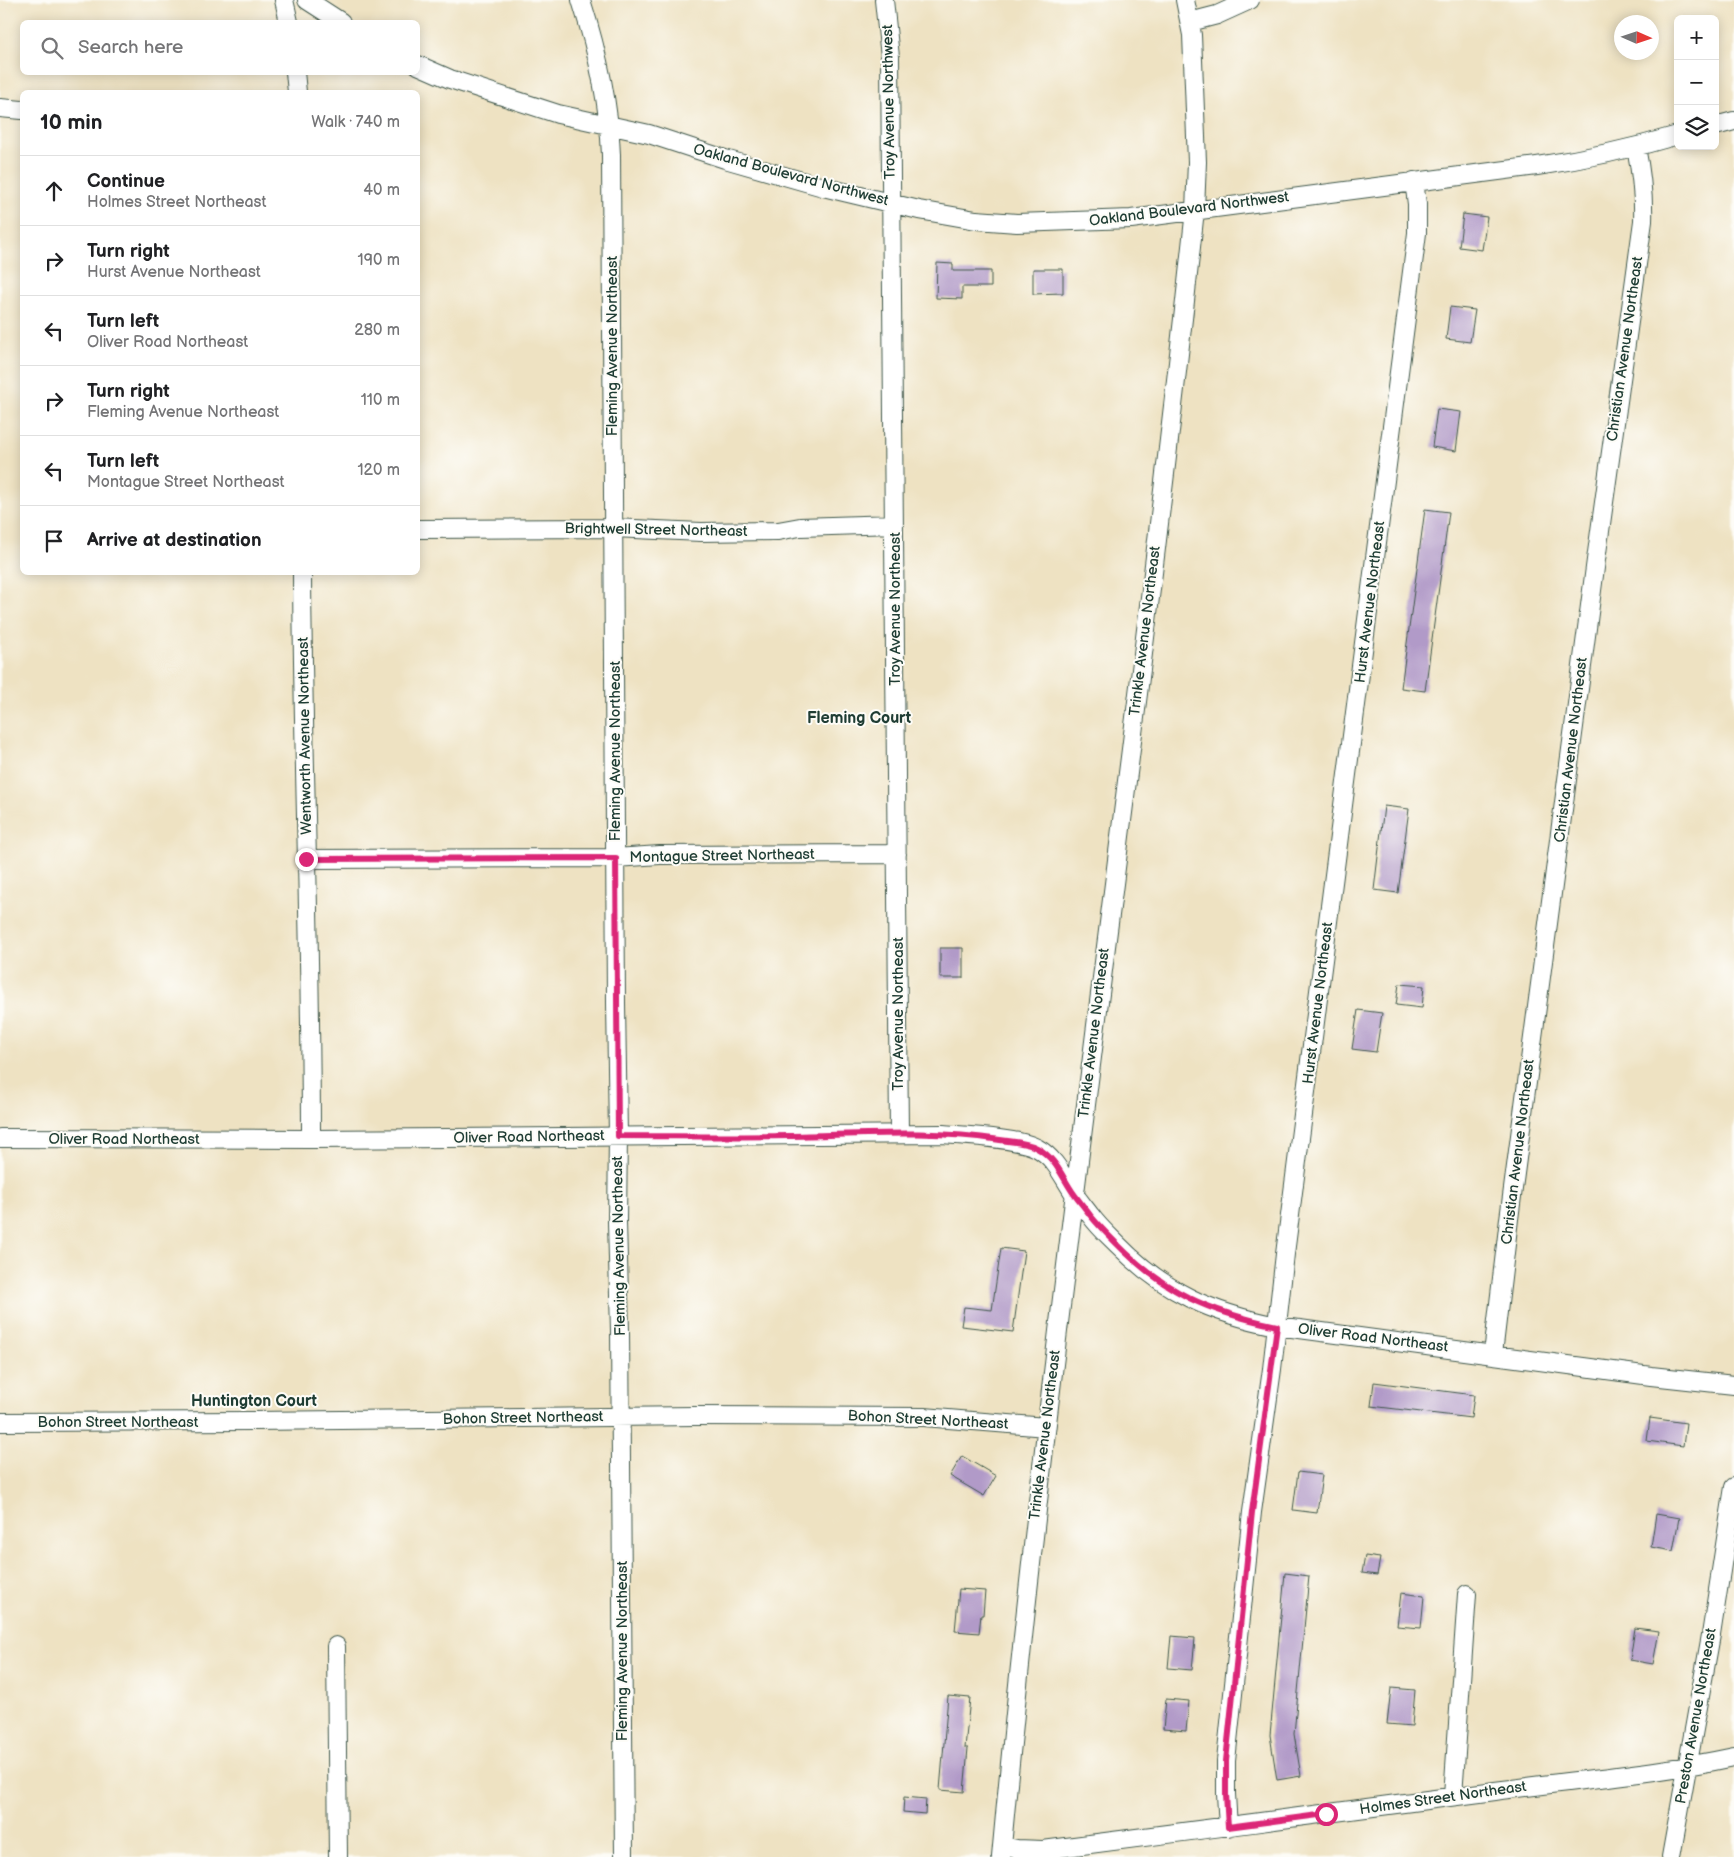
<!DOCTYPE html>
<html lang="en">
<head>
<meta charset="utf-8">
<style>
	:root { --surface:#fff; --page:#f6f6f6; --text:#202124; --muted:#757577; --line:#e0e0e0 }
	body { margin:0; font-family:"Balsamiq Sans",sans-serif; background:var(--page); color:var(--text) }
	.controls { position:absolute; right:15px; top:15px; display:grid; overflow:hidden; border-radius:8px; box-shadow:0 2px 12px #0003 }
	.controls button { width:45px; height:45px; display:grid; place-items:center; padding:0; border:0; border-bottom:1px solid var(--line); background:var(--surface); color:var(--text); font:25px sans-serif }
	.compass { position:absolute; left:1614px; top:15px; width:45px; height:45px; border-radius:50%; background:var(--surface); box-shadow:0 2px 12px #0003; rotate:93deg }
	.stop { position:absolute; width:15px; height:15px; margin:-11px; border:4px solid #db2777; border-radius:50%; background:#fff }
	.stop.end { background:#db2777; border-color:#fff; box-shadow:0 1px 5px #0008 }
	.list { margin:0; padding:0; list-style:none }
	h2 { display:flex; justify-content:space-between; align-items:center; height:65px; margin:0; padding:0 20px; font-size:21px }
	h2 small { font-size:16px; font-weight:400; color:var(--muted) }
	.list li { display:grid; grid-template-columns:32px 1fr auto; gap:15px; align-items:center; box-sizing:border-box; height:70px; padding:0 20px; border-top:1px solid var(--line) }
	.list b { display:block; font-size:19px; white-space:nowrap }
	.list p { margin:0; font-size:16px; white-space:nowrap; color:var(--muted) }
	.list em { font-size:16px; font-style:normal; color:var(--muted) }
	.icon { flex:none; width:28px; height:28px; fill:none; stroke:currentColor; stroke-width:2; stroke-linecap:round; stroke-linejoin:round }
	.map { position:relative; flex:none; width:1734px; height:1857px; overflow:hidden }
	.search { position:absolute; background:var(--surface); box-shadow:0 2px 12px #0003; left:20px; top:20px; width:400px; height:55px; display:flex; align-items:center; gap:12px; box-sizing:border-box; padding:0 18px; border-radius:8px; color:var(--muted); font-size:19px }
	.panel { position:absolute; background:var(--surface); box-shadow:0 2px 12px #0003; left:20px; top:90px; width:400px; height:485px; border-radius:8px }
	.map>svg:first-child { display:block }
</style>
</head>
<body>
<div class="map">
<svg width="1734" height="1857" viewBox="0 0 1734 1857">
	<rect width="100%" height="100%" fill="#fdfcf7"/>
	<filter id="ink" filterUnits="userSpaceOnUse"><feTurbulence type="fractalNoise" baseFrequency=".02" numOctaves="2"/><feDisplacementMap in="SourceGraphic" scale="10" xChannelSelector="R" yChannelSelector="G"/><feConvolveMatrix kernelMatrix="1 2 1 2 8 2 1 2 1" color-interpolation-filters="sRGB"/></filter>
	<filter id="wash" filterUnits="userSpaceOnUse"><feTurbulence type="fractalNoise" baseFrequency=".0096" numOctaves="4" result="noise"/><feDisplacementMap in="SourceGraphic" scale="20" xChannelSelector="R" yChannelSelector="G"/><feGaussianBlur stdDeviation="1.12" result="paint"/><feColorMatrix in="noise" values="0 0 0 0 0 0 0 0 0 0 0 0 0 0 0 0 0 1.4 0 .05"/><feComposite in="paint" operator="in"/></filter>
	<g filter="url(#wash)">
		<rect width="100%" height="100%" fill="#eee2c2"/>
		<g id="blocks">
			<!-- building -->
			<path fill="#b19ac8" d="M1463 214 1487 217 1482 250 1459 247Z
				M937 263 953 264V271H991V287H962V299L936 298Z
				M1033 269H1063V293L1033 294Z
				M1450 307 1475 310 1470 342 1446 339Z
				M1437 409 1461 412 1456 451 1432 447Z
				M1425 509 1449 512 1425 691 1401 688Z
				M1384 806 1409 809 1398 893 1374 890Z
				M940 948H963V978H940Z
				M1399 984 1424 986 1422 1008 1396 1005Z
				M1358 1010 1382 1013 1376 1052 1352 1049Z
				M1001 1248 1024 1251 1013 1332 961 1326 964 1307 992 1310Z
				M1374 1382 1474 1395 1471 1418 1371 1406Z
				M1650 1418 1686 1423 1683 1446 1647 1441Z
				M962 1456 996 1476 984 1496 950 1476Z
				M1298 1472 1322 1475 1317 1513 1293 1510Z
				M1656 1514 1679 1518 1673 1551 1651 1547Z
				M1365 1556 1380 1558 1377 1575 1362 1573Z
				M1285 1573 1309 1576 1294 1734 1301 1776 1277 1780 1270 1735Z
				M959 1589 985 1591 983 1615H981L979 1633 955 1631Z
				M1401 1593 1424 1596 1421 1628 1397 1626Z
				M1635 1628 1659 1631 1653 1664 1630 1660Z
				M1171 1636 1195 1638 1192 1670 1168 1668Z
				M1391 1688 1415 1690 1412 1726 1387 1724Z
				M948 1696 970 1698 965 1748H968L964 1792 940 1790Z
				M1166 1699 1189 1701 1186 1731 1163 1729Z
				M904 1797 926 1799 925 1814 903 1812Z"/>
		</g>
	</g>
	<g filter="url(#ink)">
		<use href="#blocks" fill-opacity="0" stroke="#3e5649" stroke-width="1"/>
		<g fill="none" stroke-linecap="round" stroke-linejoin="round">
			<!-- minor casing -->
			<g stroke="#3e5649" stroke-width="20">
				<path id="minor" d="M284 0 289 22
					M307 0 341 22
					M581 0C597 50 609 102 611 155L616 1003 618 1135 617 1222 620 1331 624 1857
					M884 0 890 57 899 1134
					M1190 22 1217 15 1250 0
					M418 65 450 79 558 114 649 134 725 159 823 187 919 210 976 220 1017 223 1131 219 1537 166C1585 159 1631 149 1678 135
					M295 72 297 92
					M0 108 22 110
					M1715 126 1734 121
					M418 529 613 528 701 532 778 531 800 527 894 524
					M302 572C303 761 311 950 311 1139
					M306 859 615 858 660 855 897 854
					M0 1138 311 1139 943 1134C966 1136 1018 1138 1037 1148 1055 1158 1062 1175 1073 1192 1078 1200 1085 1208 1091 1216 1099 1227 1108 1235 1117 1244 1165 1293 1212 1313 1277 1326L1651 1376 1734 1385
					M1493 1354 1509 1219 1596 560 1643 221C1644 195 1641 172 1636 147
					M0 1422 254 1421 695 1416 924 1417 1046 1427
					M336 1646 338 1857
					M1453 1796 1467 1594
					M1228 1827 1226 1794V1761L1252 1512 1272 1369 1285 1254 1417 233V204L1414 181
					M1002 1846 1017 1849 1043 1850C1194 1831 1344 1811 1495 1791 1575 1780 1655 1774 1734 1757
					M1001 1857C1052 1306 1136 760 1195 210L1197 162 1192 35 1185 0
					M1671 1857 1711 1635 1734 1487"/>
			</g>
			<!-- minor -->
			<use href="#minor" stroke="#fff" stroke-width="18"/>
		</g>
	</g>
	<g fill="none" stroke-linecap="round" stroke-linejoin="round" filter="url(#ink)">
		<!-- route -->
		<path stroke="#db2777" stroke-width="6" d="M306 859 616 858 618 1136C675 1136 732 1137 788 1136 859 1135 930 1129 1000 1140 1012 1142 1026 1142 1037 1148 1056 1158 1062 1177 1074 1194 1079 1201 1085 1208 1090 1215 1098 1225 1107 1234 1116 1243 1165 1293 1209 1312 1277 1326L1252 1512 1226 1761V1794L1228 1827 1326 1814"/>
	</g>
	<g text-anchor="middle" dominant-baseline="central" stroke-width="4" stroke-linejoin="round" paint-order="stroke">
		<!-- street labels -->
		<g font-size="15" fill="#1f3d34" stroke="#fdfcf7">
			<text transform="translate(889 102) rotate(-91)">Troy Avenue Northwest</text>
			<text transform="translate(791 175) rotate(15)">Oakland Boulevard Northwest</text>
			<text transform="translate(1189 209) rotate(-7)">Oakland Boulevard Northwest</text>
			<text transform="translate(612 346) rotate(-90)">Fleming Avenue Northeast</text>
			<text transform="translate(1625 349) rotate(-82)">Christian Avenue Northeast</text>
			<text transform="translate(656 530) rotate(1)">Brightwell Street Northeast</text>
			<text transform="translate(1370 602) rotate(-83)">Hurst Avenue Northeast</text>
			<text transform="translate(895 609) rotate(-90)">Troy Avenue Northeast</text>
			<text transform="translate(1145 631) rotate(-83)">Trinkle Avenue Northeast</text>
			<text transform="translate(305 736) rotate(-91)">Wentworth Avenue Northeast</text>
			<text transform="translate(1571 750) rotate(-83)">Christian Avenue Northeast</text>
			<text transform="translate(615 751) rotate(-90)">Fleming Avenue Northeast</text>
			<text transform="translate(722 856) rotate(-1)">Montague Street Northeast</text>
			<text transform="translate(1318 1003) rotate(-83)">Hurst Avenue Northeast</text>
			<text transform="translate(898 1014) rotate(-90)">Troy Avenue Northeast</text>
			<text transform="translate(1094 1033) rotate(-83)">Trinkle Avenue Northeast</text>
			<text transform="translate(529 1137) rotate(-1)">Oliver Road Northeast</text>
			<text x="124" y="1139">Oliver Road Northeast</text>
			<text transform="translate(1518 1152) rotate(-83)">Christian Avenue Northeast</text>
			<text transform="translate(619 1246) rotate(-91)">Fleming Avenue Northeast</text>
			<text transform="translate(1373 1338) rotate(7)">Oliver Road Northeast</text>
			<text transform="translate(523 1418) rotate(-1)">Bohon Street Northeast</text>
			<text transform="translate(928 1420) rotate(3)">Bohon Street Northeast</text>
			<text x="118" y="1422">Bohon Street Northeast</text>
			<text transform="translate(1045 1435) rotate(-83)">Trinkle Avenue Northeast</text>
			<text transform="translate(622 1651) rotate(-90)">Fleming Avenue Northeast</text>
			<text transform="translate(1696 1716) rotate(-80)">Preston Avenue Northeast</text>
			<text transform="translate(1443 1798) rotate(-8)">Holmes Street Northeast</text>
		</g>
		<!-- neighbourhood labels -->
		<g font-size="16" font-weight="bold" fill="#1f3d34" stroke="#fdfcf7">
			<text x="859" y="718">Fleming Court</text>
			<text x="254" y="1401">Huntington Court</text>
		</g>
	</g>
</svg>
<div class="controls">
<button>+</button>
<button>−</button>
<button><svg class="icon" aria-label="layers" viewBox="0 0 24 24"><path d="M12 4l9 5-9 5-9-5zM3 14l9 5 9-5"/></svg></button>
</div>
<svg class="compass" viewBox="-18 -18 36 36"><path d="M0-13l5 13h-10z" fill="#e53935"/><path d="M0 13l5-13h-10z" fill="#757577"/></svg>
<div class="stop" style="left:1326px;top:1814px"></div>
<div class="stop end" style="left:306px;top:859px"></div>
<div class="search"><svg class="icon" aria-label="search" viewBox="0 0 24 24"><circle cx="10" cy="10" r="6"/><path d="M15 15l6 6"/></svg>Search here</div>
<section class="panel">
<h2>10 min<small>Walk · 740 m</small></h2>
<ul class="list">
<li><svg class="icon" aria-label="ahead" viewBox="0 0 24 24"><path d="M12 20V5M6 11l6-6 6 6"/></svg><div><b>Continue</b><p>Holmes Street Northeast</p></div><em>40 m</em></li>
<li><svg class="icon" aria-label="right" viewBox="0 0 24 24"><path d="M7 20v-9h11M14 6l5 5-5 5"/></svg><div><b>Turn right</b><p>Hurst Avenue Northeast</p></div><em>190 m</em></li>
<li><svg class="icon" aria-label="left" viewBox="0 0 24 24"><path d="M17 20v-9H6M10 6l-5 5 5 5"/></svg><div><b>Turn left</b><p>Oliver Road Northeast</p></div><em>280 m</em></li>
<li><svg class="icon" aria-label="right" viewBox="0 0 24 24"><path d="M7 20v-9h11M14 6l5 5-5 5"/></svg><div><b>Turn right</b><p>Fleming Avenue Northeast</p></div><em>110 m</em></li>
<li><svg class="icon" aria-label="left" viewBox="0 0 24 24"><path d="M17 20v-9H6M10 6l-5 5 5 5"/></svg><div><b>Turn left</b><p>Montague Street Northeast</p></div><em>120 m</em></li>
<li><svg class="icon" aria-label="arrive" viewBox="0 0 24 24"><path d="M6 21V4h12l-3 4 3 4H6"/></svg><div><b>Arrive at destination</b></div></li>
</ul>
</section>
</div>
</body>
</html>
